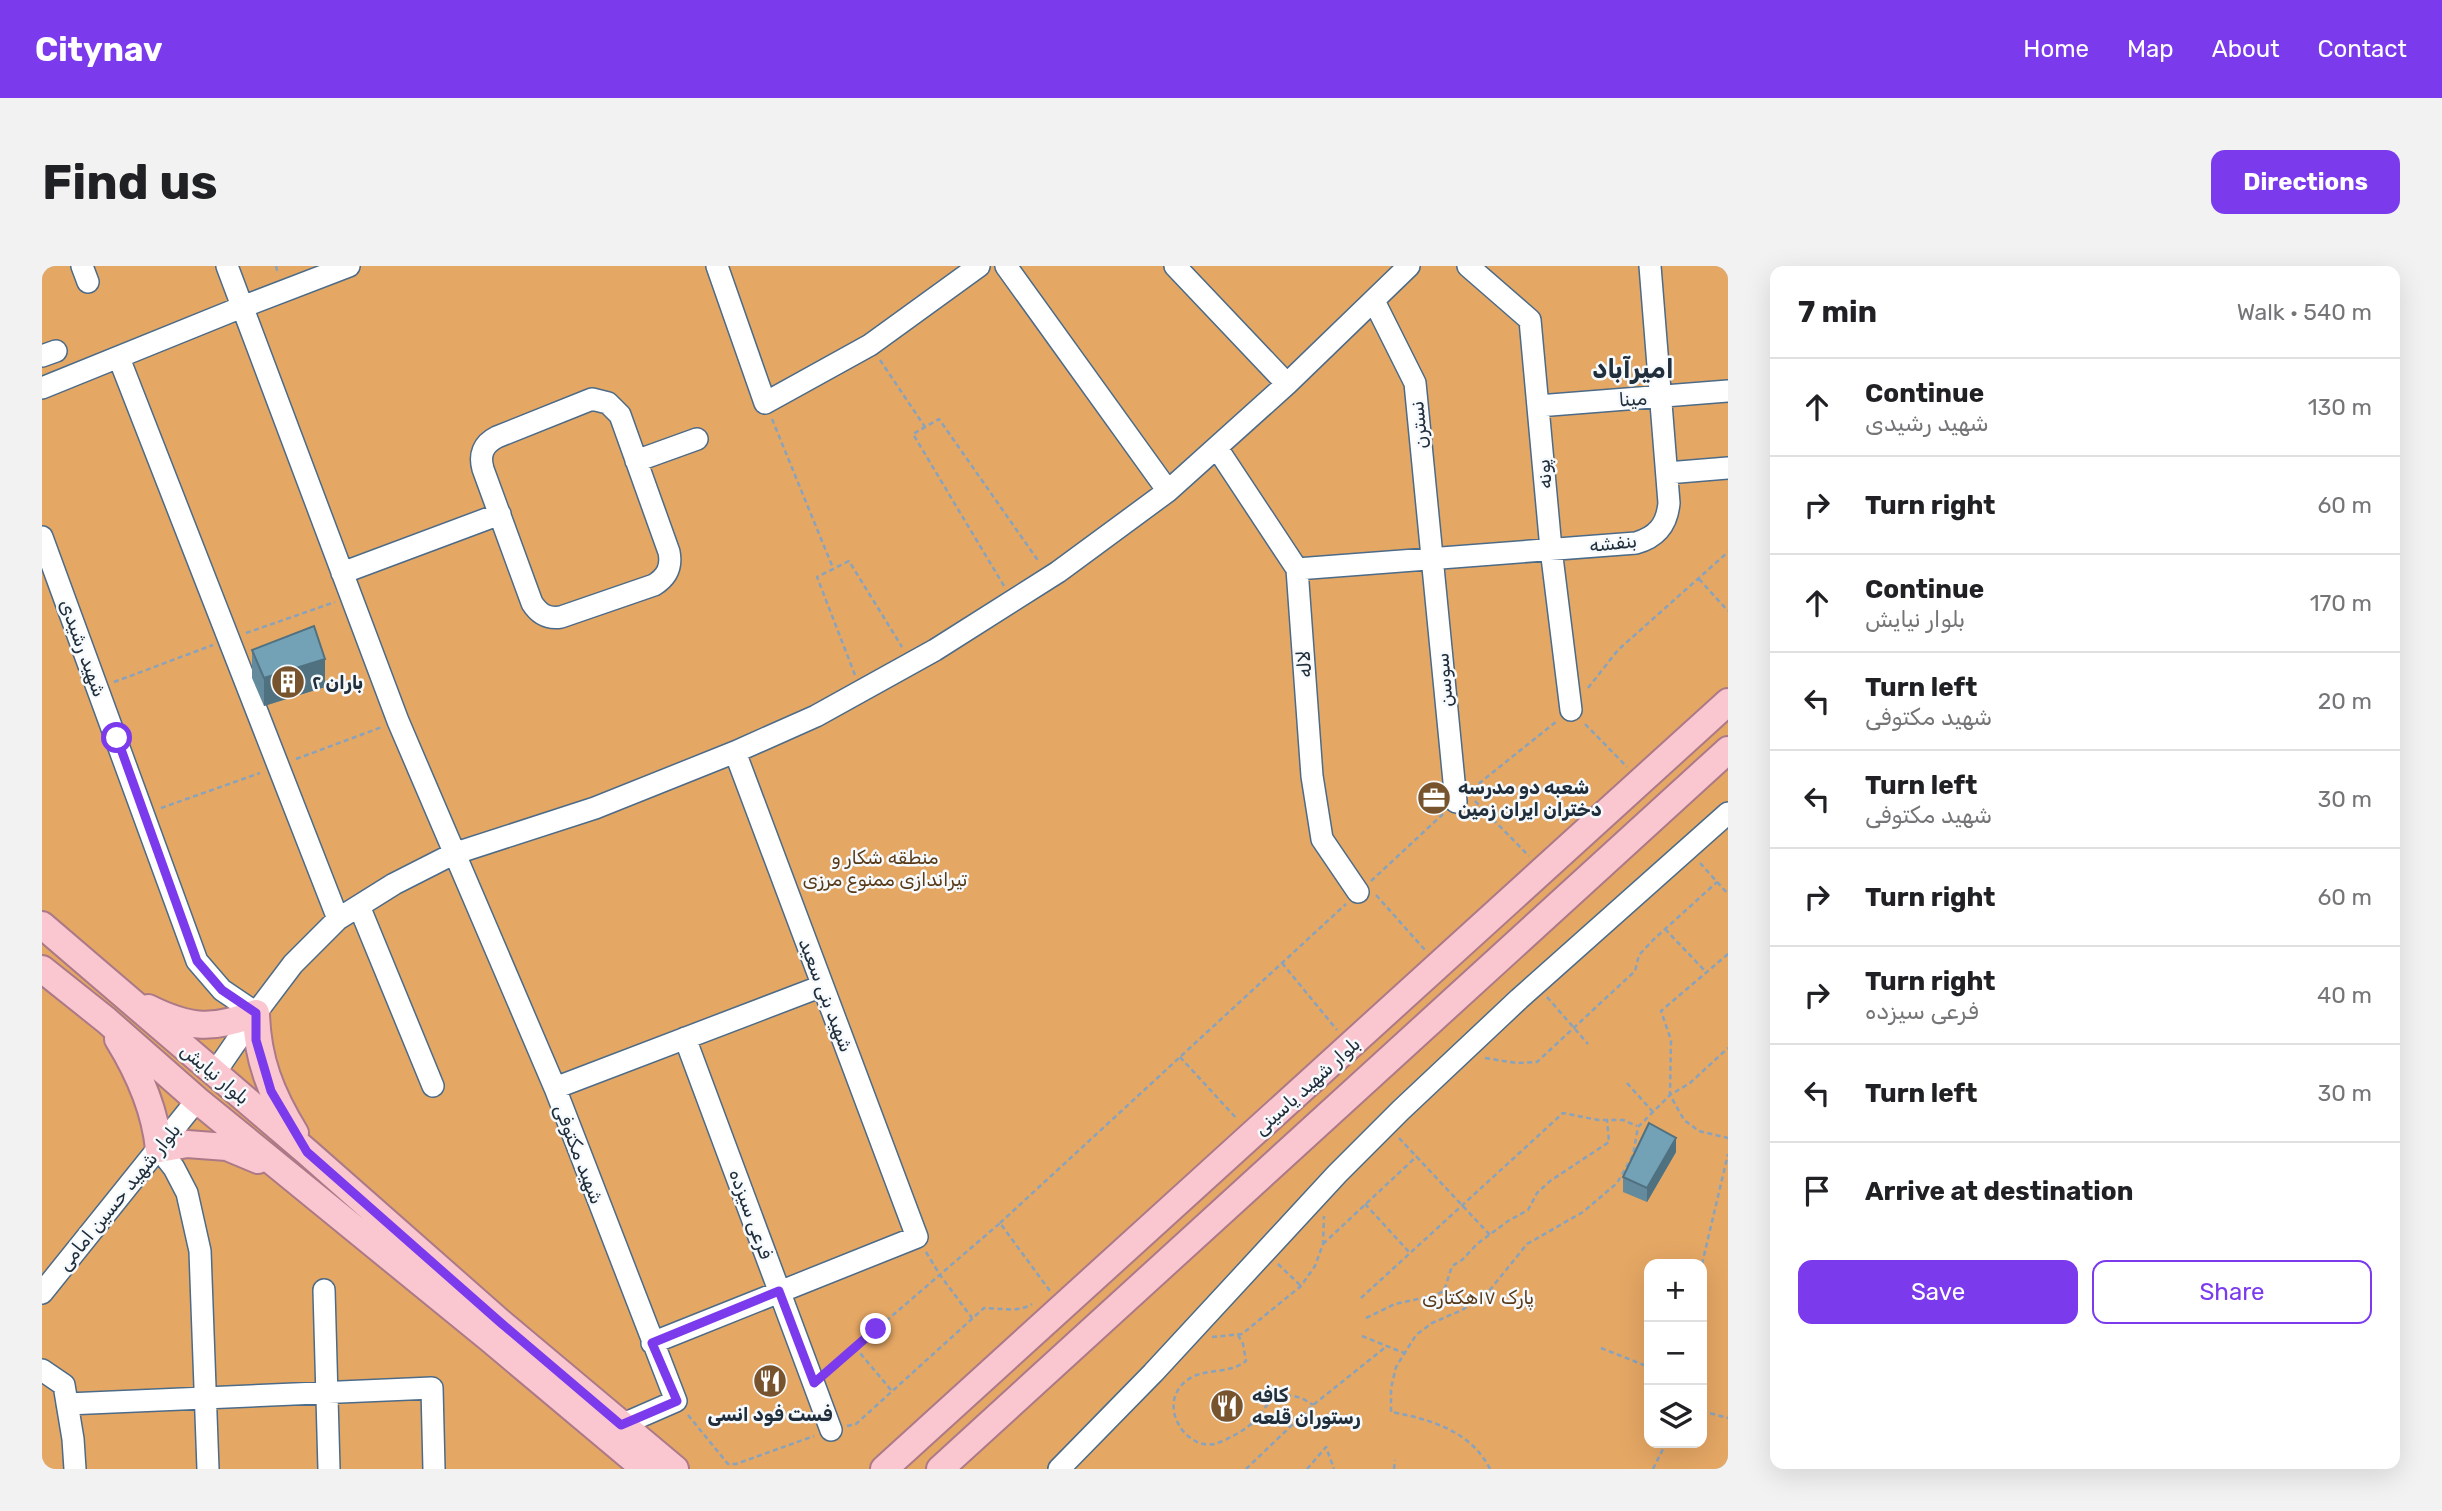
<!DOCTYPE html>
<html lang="en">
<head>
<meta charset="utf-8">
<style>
	:root { --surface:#fff; --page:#f2f2f2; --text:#202124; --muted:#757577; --line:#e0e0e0; --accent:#7c3aed }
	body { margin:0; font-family:Rubik,Cairo,sans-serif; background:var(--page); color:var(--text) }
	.controls { position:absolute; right:21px; bottom:21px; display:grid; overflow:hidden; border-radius:14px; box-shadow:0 7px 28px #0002 }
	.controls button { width:63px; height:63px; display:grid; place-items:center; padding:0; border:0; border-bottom:2px solid var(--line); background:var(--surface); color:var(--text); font:35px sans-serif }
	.stop { position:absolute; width:21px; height:21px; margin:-16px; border:5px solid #7c3aed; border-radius:50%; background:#fff }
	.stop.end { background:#7c3aed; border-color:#fff; box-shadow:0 2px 7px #0008 }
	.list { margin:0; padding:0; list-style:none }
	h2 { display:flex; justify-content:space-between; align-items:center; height:91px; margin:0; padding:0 28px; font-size:30px }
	h2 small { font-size:23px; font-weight:400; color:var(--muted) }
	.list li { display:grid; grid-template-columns:46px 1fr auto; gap:21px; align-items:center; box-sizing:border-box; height:98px; padding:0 28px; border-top:2px solid var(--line) }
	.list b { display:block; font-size:26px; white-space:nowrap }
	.list p { margin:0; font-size:23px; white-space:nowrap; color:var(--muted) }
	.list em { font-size:23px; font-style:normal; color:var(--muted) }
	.actions { display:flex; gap:14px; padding:21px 28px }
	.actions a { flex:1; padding:16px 0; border:2px solid var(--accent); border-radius:14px; text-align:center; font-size:24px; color:var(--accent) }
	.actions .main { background:var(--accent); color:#fff }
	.icon { flex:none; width:38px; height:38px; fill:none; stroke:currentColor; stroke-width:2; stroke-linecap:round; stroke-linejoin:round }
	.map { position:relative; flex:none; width:1686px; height:1203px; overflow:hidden; border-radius:14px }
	header { display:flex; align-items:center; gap:42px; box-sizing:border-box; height:98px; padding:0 35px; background:var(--accent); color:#fff }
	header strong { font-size:33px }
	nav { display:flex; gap:38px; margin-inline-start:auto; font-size:24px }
	.intro { display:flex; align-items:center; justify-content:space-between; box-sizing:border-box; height:168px; padding:0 42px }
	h1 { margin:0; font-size:49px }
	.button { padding:18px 32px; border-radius:14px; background:var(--accent); color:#fff; font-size:24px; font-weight:700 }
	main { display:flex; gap:42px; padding:0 42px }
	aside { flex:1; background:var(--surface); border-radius:14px; box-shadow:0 7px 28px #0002 }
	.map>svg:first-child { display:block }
</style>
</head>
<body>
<header>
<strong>Citynav</strong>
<nav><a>Home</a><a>Map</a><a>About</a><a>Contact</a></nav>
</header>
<div class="intro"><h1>Find us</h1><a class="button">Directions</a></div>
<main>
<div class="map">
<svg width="1686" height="1203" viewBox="0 0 1686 1203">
	<rect width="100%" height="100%" fill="#baddfe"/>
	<!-- green -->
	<path fill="#e5a764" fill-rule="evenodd" d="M0 0H1686V1203H0ZM1607 998H1660V1177H1607Z"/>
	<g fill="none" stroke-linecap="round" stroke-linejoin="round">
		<!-- minor casing -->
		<g stroke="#4c6b88" stroke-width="24">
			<path id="minor" d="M40 0 46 16
				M185 0 356 455 513 822 634 1135 579 1159
				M675 0 723 137 828 79 937 0
				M964 0 1126 225
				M1133 0 1245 118
				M1426 0 1488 54 1509 283 1529 444
				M1332 35 1373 117 1414 536
				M0 90 14 85
				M77 92 296 653
				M0 122 200 41 307 0
				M550 133 566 137 578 149 627 286C630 301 625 311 612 319L519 351C505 353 497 348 490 337L441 203C437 189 441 178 455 171Z
				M1496 140 1686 125
				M1175 182 1255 303 1270 510 1280 573 1316 626
				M594 195 655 173
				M1625 207 1686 202
				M0 271 155 695 180 724 214 747
				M1255 303 1594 277C1615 271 1625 259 1627 237L1608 0
				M300 307 458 248
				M317 640 391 820
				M643 772 789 1164
				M172 808 214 747 251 698 296 653 352 618 411 588 553 542 693 486 774 450 893 384 1016 306 1126 225 1245 118 1367 0
				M513 822 780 720
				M117 883 132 902 145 927 158 985 166 1203
				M282 1024 287 1203
				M0 1027 155 834
				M610 1077 875 971 693 486
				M0 1104 22 1119 31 1173 33 1203
				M25 1138 390 1122 392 1203
				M1017 1203 1111 1107 1295 908 1359 844 1477 733 1686 547"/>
		</g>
		<!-- major casing -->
		<g stroke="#ab7988" stroke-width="30">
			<path id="major" d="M0 659 265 886 459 1057 633 1203
				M0 703 64 754 155 834 448 1073 603 1203
				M106 742C148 763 171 764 214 747 215 793 229 828 253 867
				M76 773C97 807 113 843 117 883L145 878 185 881 216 894
				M842 1203 1686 436
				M898 1203 1686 484"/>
		</g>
		<!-- path -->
		<path stroke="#87a3be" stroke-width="2.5" stroke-dasharray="5 3.5" stroke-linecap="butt" d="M234 0 236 8
			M838 94 883 161
			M730 153 791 302
			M1657 313 1686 345
			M962 320 871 168 897 153 997 296
			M204 367 293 336
			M813 409 775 311 807 295 860 381
			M72 416 171 379
			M1546 422 1576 384 1686 286
			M1543 458 1585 501
			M254 493 340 461
			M1430 523 1515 455
			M1433 535 1487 590
			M119 542 218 507
			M1658 597 1686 628
			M1329 615 1401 548
			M1334 629 1383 684
			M1623 663 1664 706
			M1686 688 1619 745 1629 774 1628 829 1642 854 1657 865 1686 872
			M1240 697 1295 764
			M1505 731 1546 778
			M1138 791 1195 853
			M1443 792 1474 797 1495 796 1593 705 1597 689 1611 674 1675 616
			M1585 817 1611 846
			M1357 872 1448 969
			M1323 938 1368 987
			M958 957 1304 638
			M1281 978 1375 890
			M884 986 898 1009 930 1052
			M1236 998 1259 1020
			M1660 998 1686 888
			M1319 1032 1521 847 1556 854H1581L1595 860
			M1324 1052 1353 1038 1394 1029 1402 1025 1410 1000 1420 994 1435 978 1466 955 1486 944 1495 927 1508 915 1567 876 1565 854
			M1196 1069 1201 1078 1204 1095C1187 1109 1161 1101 1144 1115 1114 1139 1144 1184 1172 1178 1186 1174 1203 1164 1214 1154 1219 1148 1224 1138 1231 1134 1244 1125 1260 1131 1271 1139
			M1320 1070 1362 1087
			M1170 1071 1200 1068 1259 1020 1273 1000 1281 978 1282 950
			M813 1081 849 1124
			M1559 1082 1607 1101
			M786 1105 958 957 1008 1025
			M1660 1145 1686 1152
			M646 1149 686 1198H694L772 1170
			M805 1160 814 1158 942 1042C958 1042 976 1047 990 1038
			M1204 1203 1271 1139 1345 1080
			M1265 1203 1284 1181 1292 1203
			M1352 1203 1353 1194
			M1448 1203C1429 1165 1388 1153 1349 1146V1122L1354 1101 1374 1069 1390 1057 1420 1044 1443 1030 1485 978 1541 946 1575 917 1591 889 1596 861 1628 829 1648 817 1686 782
			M1611 1203 1624 1177"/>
		<!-- minor -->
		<use href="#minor" stroke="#fff" stroke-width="21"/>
		<!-- major -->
		<use href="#major" stroke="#fac7d1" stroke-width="26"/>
	</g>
	<!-- wall -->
	<path fill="#638b9d" d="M210 384 283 421 222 440 210 412Z
		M1634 886 1605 936 1581 926V911Z"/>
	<!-- shaded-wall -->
	<path fill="#507180" d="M283 393V421L222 440V412Z
		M1634 872V886L1605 936V922Z"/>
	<!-- building -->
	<path fill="#73a2b7" stroke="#507180" stroke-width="2" d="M272 360 283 393 222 412 210 384Z
		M1607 857 1634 872 1605 922 1581 911Z"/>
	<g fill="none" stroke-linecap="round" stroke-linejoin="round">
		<!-- route -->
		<path stroke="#7c3aed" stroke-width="9" d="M75 472 155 695 180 724 214 747V774L229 825 265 886 459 1057 579 1159 635 1135 610 1077 737 1025 772 1117 834 1063"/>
	</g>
	<!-- icons -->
	<defs>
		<g id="building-disc" transform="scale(1.75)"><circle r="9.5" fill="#77542d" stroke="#f6fafd"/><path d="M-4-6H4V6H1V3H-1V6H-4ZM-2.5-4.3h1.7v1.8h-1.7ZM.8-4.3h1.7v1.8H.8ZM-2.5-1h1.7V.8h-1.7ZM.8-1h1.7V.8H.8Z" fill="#fff"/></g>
		<g id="office-disc" transform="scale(1.75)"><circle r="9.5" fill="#77542d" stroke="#f6fafd"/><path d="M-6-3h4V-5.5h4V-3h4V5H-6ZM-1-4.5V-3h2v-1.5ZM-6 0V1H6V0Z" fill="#fff"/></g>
		<g id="restaurant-disc" transform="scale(1.75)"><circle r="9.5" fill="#77542d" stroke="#f6fafd"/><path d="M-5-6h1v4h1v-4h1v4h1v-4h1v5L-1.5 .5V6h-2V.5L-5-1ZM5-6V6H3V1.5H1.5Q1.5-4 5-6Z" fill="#fff"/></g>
	</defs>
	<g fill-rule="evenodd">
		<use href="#building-disc" x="246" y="416"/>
		<use href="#office-disc" x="1392" y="532"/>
		<use href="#restaurant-disc" x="728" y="1115"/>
		<use href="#restaurant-disc" x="1185" y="1140"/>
	</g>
	<g text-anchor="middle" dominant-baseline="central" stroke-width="5" stroke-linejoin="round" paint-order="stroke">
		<!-- street labels -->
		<g font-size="19" fill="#212e3b" stroke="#f6fafd">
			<text transform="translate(1591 133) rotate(-4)">مینا</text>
			<text transform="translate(1377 159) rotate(-96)">نسترن</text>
			<text transform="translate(1502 208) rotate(-95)">پونه</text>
			<text transform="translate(1571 277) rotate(-6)">بنفشه</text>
			<text transform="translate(41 382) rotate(70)">شهید رشیدی</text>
			<text transform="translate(1262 398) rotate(-94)">لاله</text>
			<text transform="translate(1402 414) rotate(-95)">سوسن</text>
			<text transform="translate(784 729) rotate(69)">شهید بنی سعید</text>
			<text transform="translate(173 808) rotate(40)">بلوار نیایش</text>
			<text transform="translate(1265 820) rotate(-42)">بلوار شهید یاسینی</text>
			<text transform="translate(537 888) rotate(69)">شهید مکتوفی</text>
			<text transform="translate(77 931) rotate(-51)">بلوار شهید حسین امامی</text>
			<text transform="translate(709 948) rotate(70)">فرعی سیزده</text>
		</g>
		<!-- poi labels -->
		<g font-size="19" font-weight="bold" fill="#212e3b" stroke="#f6fafd" text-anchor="start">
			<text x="270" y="416">باران ۲</text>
			<text x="1416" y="521">شعبه دو مدرسه<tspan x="1416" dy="22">دختران ایران زمین</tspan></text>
			<text x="1210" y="1129">کافه<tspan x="1210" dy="22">رستوران قلعه</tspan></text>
			<text x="728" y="1148" text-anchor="middle">فست فود انسی</text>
		</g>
		<!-- park labels -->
		<g font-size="19" fill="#583a18" stroke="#f6fafd">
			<text x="843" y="591">منطقه شکار و<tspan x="843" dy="22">تیراندازی ممنوع مرزی</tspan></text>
			<text x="1436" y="1031">پارک ۱۷هکتاری</text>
		</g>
		<!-- district labels -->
		<g font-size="26" font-weight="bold" fill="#212e3b" stroke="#f6fafd">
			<text x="1591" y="103">امیرآباد</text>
		</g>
	</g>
</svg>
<div class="controls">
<button>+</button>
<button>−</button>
<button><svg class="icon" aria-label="layers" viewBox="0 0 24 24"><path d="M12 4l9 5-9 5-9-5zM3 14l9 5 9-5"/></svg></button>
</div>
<div class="stop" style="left:75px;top:472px"></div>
<div class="stop end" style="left:834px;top:1063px"></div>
</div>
<aside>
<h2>7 min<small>Walk · 540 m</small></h2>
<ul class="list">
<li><svg class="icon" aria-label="ahead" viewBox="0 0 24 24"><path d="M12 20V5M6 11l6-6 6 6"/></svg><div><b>Continue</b><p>شهید رشیدی</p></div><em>130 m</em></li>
<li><svg class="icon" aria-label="right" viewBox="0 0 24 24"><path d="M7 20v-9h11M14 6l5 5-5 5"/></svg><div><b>Turn right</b></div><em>60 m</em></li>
<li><svg class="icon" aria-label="ahead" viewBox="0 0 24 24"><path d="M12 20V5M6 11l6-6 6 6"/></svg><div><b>Continue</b><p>بلوار نیایش</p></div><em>170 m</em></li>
<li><svg class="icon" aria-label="left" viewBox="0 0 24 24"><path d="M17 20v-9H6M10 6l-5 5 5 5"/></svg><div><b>Turn left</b><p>شهید مکتوفی</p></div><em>20 m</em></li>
<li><svg class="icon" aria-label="left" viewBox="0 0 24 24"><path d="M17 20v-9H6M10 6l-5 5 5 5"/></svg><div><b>Turn left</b><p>شهید مکتوفی</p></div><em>30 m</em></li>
<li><svg class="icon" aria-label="right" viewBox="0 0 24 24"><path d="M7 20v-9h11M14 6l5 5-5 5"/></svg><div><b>Turn right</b></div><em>60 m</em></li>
<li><svg class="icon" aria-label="right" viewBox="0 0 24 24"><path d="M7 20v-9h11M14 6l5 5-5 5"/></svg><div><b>Turn right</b><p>فرعی سیزده</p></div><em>40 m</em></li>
<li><svg class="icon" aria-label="left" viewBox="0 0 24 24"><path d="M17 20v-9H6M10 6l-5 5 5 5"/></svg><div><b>Turn left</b></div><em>30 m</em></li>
<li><svg class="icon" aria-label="arrive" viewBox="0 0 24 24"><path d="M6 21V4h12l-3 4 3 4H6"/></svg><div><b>Arrive at destination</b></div></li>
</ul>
<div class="actions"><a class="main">Save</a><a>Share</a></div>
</aside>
</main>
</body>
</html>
